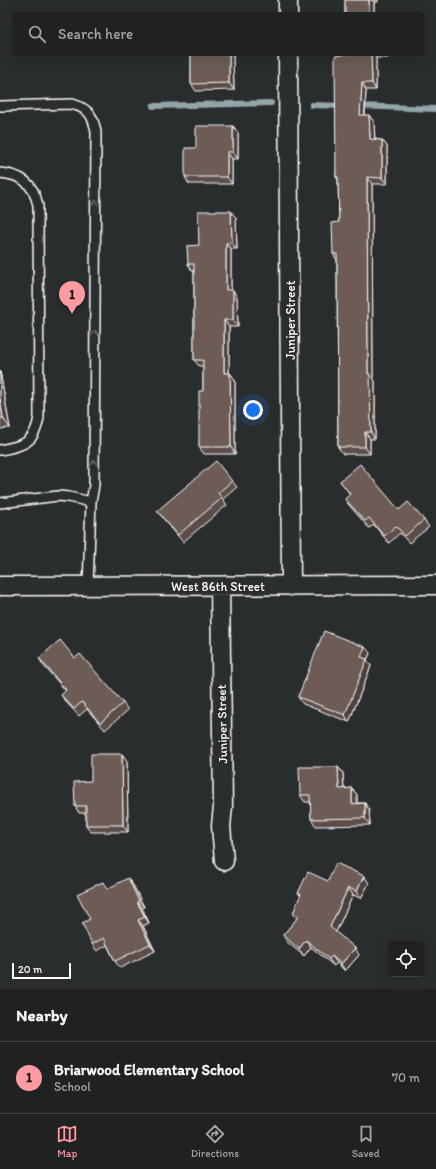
<!DOCTYPE html>
<html lang="en">
<head>
<meta charset="utf-8">
<style>
	:root { --surface:#202222; --page:#282a2a; --text:#f1f3f6; --muted:#a2a4a5; --line:#3d3f40; --accent:#ff9aa2 }
	body { margin:0; font-family:Itim,sans-serif; background:var(--page); color:var(--text) }
	.controls { position:absolute; right:12px; bottom:12px; display:grid; overflow:hidden; border-radius:4px; box-shadow:0 4px 16px #0002 }
	.controls button { width:36px; height:36px; display:grid; place-items:center; padding:0; border:0; border-bottom:1px solid var(--line); background:var(--surface); color:var(--text); font:20px sans-serif }
	.scale { position:absolute; left:12px; bottom:10px; width:59px; box-sizing:border-box; padding-left:4px; border:2px solid #fff; border-top:0; font-size:11px; line-height:14px; white-space:nowrap; color:#fff; -webkit-text-stroke:3px #2a2d2e; paint-order:stroke }
	.you { position:absolute; left:253px; top:410px; width:14px; height:14px; margin:-10px; border:3px solid #fff; border-radius:50%; background:#1a73e8; box-shadow:0 0 0 6px #1a73e833 }
	.badge { display:grid; place-items:center; width:26px; height:26px; border-radius:50%; background:var(--accent); color:#111; font-size:13px; font-weight:700 }
	.pin { position:absolute; translate:-50% -33px; filter:drop-shadow(0 1px 2px #0008) }
	.pin::after { content:''; position:absolute; top:21px; width:14px; height:12px; background:inherit; clip-path:polygon(0 0,100% 0,50% 100%) }
	.list { margin:0; padding:0; list-style:none }
	h2 { display:flex; justify-content:space-between; align-items:center; height:52px; margin:0; padding:0 16px; font-size:17px }
	h2 small { font-size:13px; font-weight:400; color:var(--muted) }
	.list li { display:grid; grid-template-columns:26px 1fr auto; gap:12px; align-items:center; box-sizing:border-box; height:72px; padding:0 16px; border-top:1px solid var(--line) }
	.list b { display:block; font-size:15px; white-space:nowrap }
	.list p { margin:0; font-size:13px; white-space:nowrap; color:var(--muted) }
	.list em { font-size:13px; font-style:normal; color:var(--muted) }
	.icon { flex:none; width:22px; height:22px; fill:none; stroke:currentColor; stroke-width:2; stroke-linecap:round; stroke-linejoin:round }
	.map { position:relative; flex:none; width:436px; height:989px; overflow:hidden }
	.search { position:absolute; background:var(--surface); box-shadow:0 4px 16px #0002; left:12px; right:12px; top:12px; height:44px; display:flex; align-items:center; gap:10px; box-sizing:border-box; padding:0 14px; border-radius:4px; color:var(--muted); font-size:15px }
	.sheet { height:124px; background:var(--surface) }
	nav { display:flex; justify-content:space-around; align-items:center; box-sizing:border-box; height:56px; border-top:1px solid var(--line); background:var(--surface); font-size:11px; color:var(--muted) }
	nav a { display:grid; justify-items:center; gap:2px }
	nav .on { color:var(--accent) }
	.map>svg:first-child { display:block }
</style>
</head>
<body>
<div class="map">
<svg width="436" height="989" viewBox="0 0 436 989">
	<rect width="100%" height="100%" fill="#2a2d2e"/>
	<filter id="ink" filterUnits="userSpaceOnUse"><feTurbulence type="fractalNoise" baseFrequency=".025" numOctaves="2"/><feDisplacementMap in="SourceGraphic" scale="8" xChannelSelector="R" yChannelSelector="G"/><feConvolveMatrix kernelMatrix="1 2 1 2 8 2 1 2 1" color-interpolation-filters="sRGB"/></filter>
	<g filter="url(#ink)">
		<g fill="none" stroke-linecap="round" stroke-linejoin="round">
			<!-- stream -->
			<path stroke="#95a6aa" stroke-width="6" d="M312 105 343 106
				M153 106 271 103
				M358 106 436 109"/>
			<!-- service casing -->
			<g stroke="#fff" stroke-width="12">
				<path id="service" d="M0 106 72 104C89 109 93 115 96 132L94 485 91 502 88 586
					M0 173C22 175 33 183 38 205L39 417C35 443 23 446 0 450
					M0 503 58 496 69 497 91 502"/>
			</g>
			<!-- minor casing -->
			<g stroke="#fff" stroke-width="21">
				<path id="minor" d="M288 0V14
					M288 54 291 586
					M0 586 436 585
					M220 586 223 806 221 826 224 861"/>
			</g>
			<!-- service -->
			<use href="#service" stroke="#2a2d2e" stroke-width="9"/>
			<!-- minor -->
			<use href="#minor" stroke="#2a2d2e" stroke-width="18"/>
		</g>
		<!-- wall -->
		<path fill="#5d4e49" stroke="#fff" d="M345 0H378V2H374V14H345Z
			M191 54H233L234 90 196 91 191 84Z
			M342 54H388V58H376V90H366L365 115 374 122 375 139 382 140 387 146V184H372L373 378 375 381V439H370V454H343L338 447 337 260 333 254 339 222 338 180 336 177Z
			M233 126 238 133V159H232V184H189L185 177 196 148Z
			M236 218 237 249H231V290L237 297 238 327H229V373H230L235 380V454H204L199 447 203 391V366H199L194 360V271H192L188 264 199 245Z
			M0 371 10 428 0 429Z
			M232 481 237 487 223 499 227 505 183 542 162 517 157 511Z
			M340 481 399 510 424 520 429 527 409 543 400 533 389 543 374 525 369 528 349 505 345 499 350 494Z
			M370 653 367 660 371 666 349 722 303 704 298 697Z
			M39 658 123 703 128 710 105 730 87 709 79 716 66 702 61 695 66 691 43 665Z
			M122 754 127 761 128 832H91L86 825V813H79L75 806 91 781Z
			M338 767 343 773 344 789 352 788 357 795V803H365L369 810 370 825 316 826 311 819V802H305L300 795Z
			M328 881 369 883 361 898 353 895 336 932 359 955 345 971 337 963 334 966 311 947 304 956 287 942 283 935 297 919 293 913 301 896 298 893Z
			M103 882 108 888 133 885 144 907 142 908 149 923 143 926 155 951 120 968 115 961 107 945 97 951 92 944 90 919Z"/>
		<!-- shaded-wall -->
		<path fill="#4c403c" stroke="#fff" d="M369 0H372L374 2V14H369Z
			M229 54H233L234 90 229 83Z
			M371 54H373L376 58V90L372 83Z
			M385 54H388V58Z
			M362 83 366 90 364 122 360 115Z
			M369 115 374 122 375 146 370 139Z
			M233 126 238 133V159L233 152Z
			M382 140 387 146V184L382 178Z
			M227 152 232 159V184L227 177Z
			M367 177 372 184 373 378 375 381V439L371 432 368 374Z
			M231 211 236 218 237 249 232 243Z
			M226 243 231 249V297L226 290Z
			M233 290 237 297 238 327 233 320Z
			M224 320 229 327V380L224 373Z
			M0 371 10 428 3 418 0 399Z
			M230 373 235 380V454L231 447Z
			M365 432 370 439V454L365 447Z
			M365 647 370 653 367 660 371 666 349 722 345 715 361 657Z
			M122 754 127 761 128 832 123 825Z
			M338 767 343 773 344 796 339 789Z
			M352 788 357 795V810L352 804Z
			M365 803 369 810 370 825 365 818Z
			M364 876 369 883 361 898 357 891Z
			M128 878 133 885 144 907 139 901Z
			M348 888 353 895 335 934 330 927Z
			M137 902 142 908 149 923 145 917Z
			M138 920 143 926 155 951 150 944Z
			M306 940 311 947 304 956 299 949Z
			M355 948 359 955 345 971 341 964Z
			M332 956 337 963 334 966 329 959Z"/>
		<!-- building -->
		<path fill="#6c5b55" stroke="#fff" d="M345 0H369V14H345Z
			M185 13H228V14H185Z
			M191 54H229V83L191 84Z
			M342 54H371L372 83H362L360 115H369L370 139 382 140V178L367 177 368 374H370L371 432H365V447H338L337 254H333L332 223 339 222 338 177H336L335 56 342 55Z
			M196 126H233V152H227V177H185V148H196Z
			M198 211H231L232 243H226V290H233V320H224V373H230L231 447H199V391H203V360H194V264H188L187 246 199 245Z
			M0 399 3 418H0Z
			M216 461 232 481 218 493 222 498 178 535 157 511Z
			M360 464 399 510 408 502 424 520 405 536 396 526 384 536 369 518 365 521 345 499 350 494 340 481Z
			M324 631 365 647 361 657 367 659 345 715 298 697Z
			M60 640 75 658 80 654 123 703 100 723 82 702 74 709 61 695 66 690 39 658Z
			M91 754H122L123 825H86V806H75L74 782 91 781Z
			M299 767H338L339 789 352 788V804L365 803V818L311 819 310 795H300Z
			M336 863 364 876 357 891 348 888 330 927 355 948 341 964 332 956 329 959 306 940 299 949 283 935 299 916 293 913 301 894 298 893 308 872 328 881Z
			M128 878 139 901 137 902 145 917 138 920 150 944 115 961 104 938 92 944 82 923 90 919 77 894 103 882 107 889Z"/>
		<!-- one-way arrows -->
		<defs><path id="oneway-chevron" d="M-2-3.5L2.5 0L-2 3.5" fill="none" stroke-width="1.6" stroke-linecap="round" stroke-linejoin="round"/></defs>
		<g stroke="#6a6c6d">
			<use href="#oneway-chevron" transform="translate(96 203) rotate(-90)"/>
			<use href="#oneway-chevron" transform="translate(95 333) rotate(-90)"/>
			<use href="#oneway-chevron" transform="translate(94 463) rotate(-90)"/>
		</g>
	</g>
	<g text-anchor="middle" dominant-baseline="central" stroke-width="3" stroke-linejoin="round" paint-order="stroke">
		<!-- street labels -->
		<g font-size="13" fill="#fff" stroke="#2a2d2e">
			<text transform="translate(290 320) rotate(-90)">Juniper Street</text>
			<text x="218" y="586">West 86th Street</text>
			<text transform="translate(222 724) rotate(-91)">Juniper Street</text>
		</g>
	</g>
</svg>
<div class="controls">
<button><svg class="icon" aria-label="locate" viewBox="0 0 24 24"><circle cx="12" cy="12" r="6"/><path d="M12 2v4M12 18v4M2 12h4M18 12h4"/></svg></button>
</div>
<div class="scale">20 m</div>
<div class="you"></div>
<div class="pin badge" style="left:72px;top:314px">1</div>
<div class="search"><svg class="icon" aria-label="search" viewBox="0 0 24 24"><circle cx="10" cy="10" r="6"/><path d="M15 15l6 6"/></svg>Search here</div>
</div>
<section class="sheet">
<h2>Nearby<small></small></h2>
<ul class="list">
<li><span class="badge">1</span><div><b>Briarwood Elementary School</b><p>School</p></div><em>70 m</em></li>
</ul>
</section>
<nav>
<a class="on"><svg class="icon" aria-label="map" viewBox="0 0 24 24"><path d="M3 6l6-2 6 2 6-2v14l-6 2-6-2-6 2zM9 4v14M15 6v14"/></svg>Map</a>
<a><svg class="icon" aria-label="directions" viewBox="0 0 24 24"><path d="M12 3l9 9-9 9-9-9zM9 14v-3h6M13 9l2 2-2 2"/></svg>Directions</a>
<a><svg class="icon" aria-label="saved" viewBox="0 0 24 24"><path d="M7 4h10v16l-5-4-5 4z"/></svg>Saved</a>
</nav>
</body>
</html>
